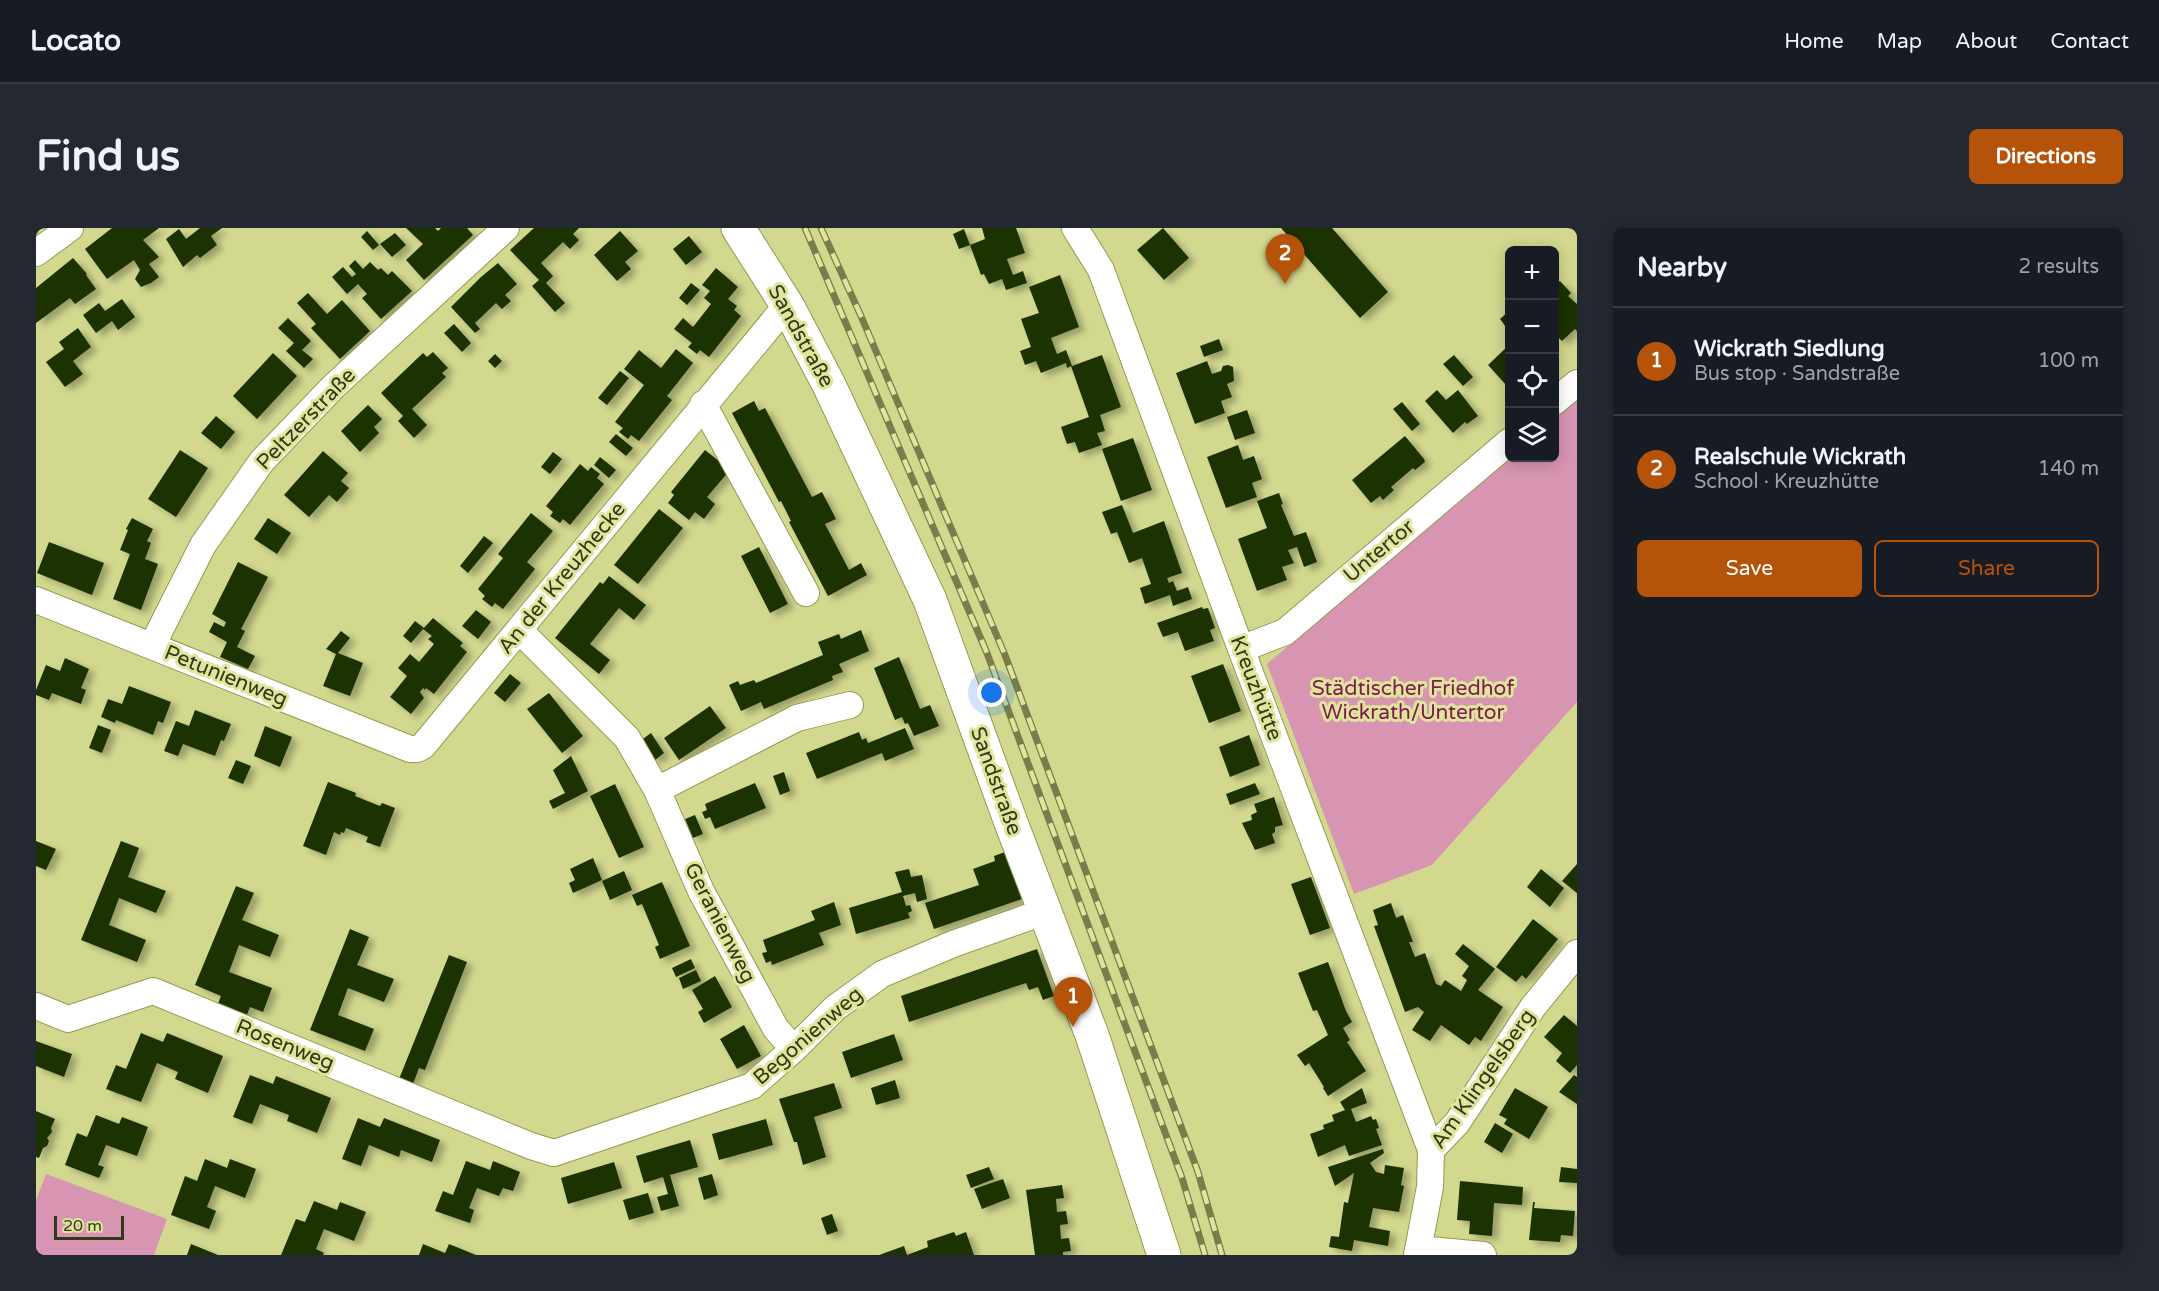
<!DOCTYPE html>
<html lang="en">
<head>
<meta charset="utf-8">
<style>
	:root { --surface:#171b24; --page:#242831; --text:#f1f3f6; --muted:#9ea1a6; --line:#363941; --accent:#b45309 }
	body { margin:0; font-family:"Varela Round",sans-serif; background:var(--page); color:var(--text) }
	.controls { position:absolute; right:18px; top:18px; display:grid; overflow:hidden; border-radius:9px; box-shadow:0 3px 15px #0003 }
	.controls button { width:54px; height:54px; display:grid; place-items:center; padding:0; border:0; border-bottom:2px solid var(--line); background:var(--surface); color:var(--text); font:30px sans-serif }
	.scale { position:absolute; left:18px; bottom:15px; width:70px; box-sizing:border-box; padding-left:6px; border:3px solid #353719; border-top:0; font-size:16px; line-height:21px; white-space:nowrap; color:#353719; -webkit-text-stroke:4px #dfe59b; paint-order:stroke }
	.you { position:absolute; left:956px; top:465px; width:21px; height:21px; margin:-15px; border:4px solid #fff; border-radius:50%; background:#1a73e8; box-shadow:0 0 0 9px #1a73e833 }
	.badge { display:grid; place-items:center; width:39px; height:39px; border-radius:50%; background:var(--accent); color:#fff; font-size:20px; font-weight:700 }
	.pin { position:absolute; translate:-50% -50px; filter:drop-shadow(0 2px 3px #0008) }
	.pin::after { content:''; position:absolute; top:32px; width:21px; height:18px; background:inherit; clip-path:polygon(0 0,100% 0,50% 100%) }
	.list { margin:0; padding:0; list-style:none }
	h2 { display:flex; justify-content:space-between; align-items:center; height:78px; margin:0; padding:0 24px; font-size:26px }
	h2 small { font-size:20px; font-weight:400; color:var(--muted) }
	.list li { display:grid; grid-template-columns:39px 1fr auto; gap:18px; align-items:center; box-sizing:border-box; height:108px; padding:0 24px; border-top:2px solid var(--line) }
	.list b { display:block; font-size:22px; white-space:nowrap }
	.list p { margin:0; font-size:20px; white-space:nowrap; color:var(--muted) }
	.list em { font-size:20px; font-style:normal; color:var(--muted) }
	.actions { display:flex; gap:12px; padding:18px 24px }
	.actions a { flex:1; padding:14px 0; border:2px solid var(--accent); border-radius:9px; text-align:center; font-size:21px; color:var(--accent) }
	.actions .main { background:var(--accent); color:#fff }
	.icon { flex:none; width:33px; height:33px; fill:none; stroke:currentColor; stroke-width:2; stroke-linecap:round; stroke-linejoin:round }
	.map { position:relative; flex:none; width:1541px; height:1027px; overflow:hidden; border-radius:9px }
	header { display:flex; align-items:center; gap:36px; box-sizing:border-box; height:84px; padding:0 30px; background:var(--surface); border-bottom:2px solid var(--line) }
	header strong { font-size:28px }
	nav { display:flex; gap:33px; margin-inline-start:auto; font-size:21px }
	.intro { display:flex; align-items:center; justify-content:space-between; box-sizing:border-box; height:144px; padding:0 36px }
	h1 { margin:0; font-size:42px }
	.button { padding:15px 27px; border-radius:9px; background:var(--accent); color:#fff; font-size:21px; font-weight:700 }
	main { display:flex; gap:36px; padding:0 36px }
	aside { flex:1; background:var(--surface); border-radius:9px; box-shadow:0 3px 15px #0003 }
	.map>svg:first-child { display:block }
</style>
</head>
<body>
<header>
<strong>Locato</strong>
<nav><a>Home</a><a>Map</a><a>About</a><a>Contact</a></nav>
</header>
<div class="intro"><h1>Find us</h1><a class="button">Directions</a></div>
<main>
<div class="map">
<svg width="1541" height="1027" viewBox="0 0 1541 1027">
	<defs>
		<filter id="shadow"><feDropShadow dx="6" dy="4" stdDeviation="3" flood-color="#0004"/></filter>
	</defs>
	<rect width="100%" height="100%" fill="#d2d88e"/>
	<!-- green -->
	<path fill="#d895b2" d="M1541 172V474L1396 637 1318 666 1231 436 1473 229 1518 230 1519 191Z
		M10 946 131 991 118 1027H0V972Z"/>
	<!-- building -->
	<path fill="#1c3303" filter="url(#shadow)" d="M76 0H123L107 12 123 29 113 36 123 49 115 55 105 59 99 51 104 42 98 32 71 51 49 21Z
		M164 0H186L175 8 181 17 164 30 161 27 147 39 130 11 143 1 150 11Z
		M370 0H399L402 3 405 0H431L437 7 388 52 370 32 387 16Z
		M498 0H543L537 6 543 12 534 21 527 14 505 35 517 48 510 55 529 75 519 84 496 58 503 52 474 22Z
		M946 0H980L989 25 971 31 977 47 987 43 991 55 970 62 966 51 953 56 948 46 945 47 934 17 949 11Z
		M1127 0 1153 30 1128 52 1101 22Z
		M1245 0H1296L1352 64 1324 90Z
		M928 1 934 17 923 21 917 6Z
		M331 3 343 17 337 22 325 9Z
		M584 3 602 23 589 34 595 41 581 53 558 27Z
		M359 5 370 17 356 29 344 16Z
		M653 8 666 24 650 37 637 21Z
		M37 30 51 46 50 47 60 61 39 76 34 70 0 95V60Z
		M319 32 327 41 334 34 342 42 345 40 352 47 356 43 376 63 345 91 326 70 331 66 322 56 311 66 296 49 307 39 316 49 320 46 313 38Z
		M462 35 481 56 469 67 475 73 466 81 460 75 439 95 444 101 439 105 415 79 445 49Z
		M680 40 702 59 692 71 701 78 698 82 705 88 673 129 664 122 661 126 652 119 656 115 638 101 647 90 657 99 675 76 668 70 674 63 666 57Z
		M1024 47 1043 99 1015 110 1021 126 1030 122 1036 138 1066 127 1085 179 1064 187 1069 203 1061 205 1066 217 1043 225 1039 214 1031 216 1025 199 1053 189 1035 138 1031 140 1030 135 1005 145 1000 133 989 137 984 123 995 119 985 91 1003 85 993 59Z
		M1524 53 1535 65 1532 68 1541 76V103L1539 101 1526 113 1518 105V58Z
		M655 55 664 62 651 77 643 70Z
		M272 65 291 86 306 72 334 103 304 131 275 100 280 96 261 75Z
		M86 71 99 89 82 102 76 93 60 105 47 87 63 75 69 83Z
		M1473 83V103L1464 91Z
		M252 90 275 113 266 122 277 131 268 140 250 123 258 115 242 100Z
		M418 96 435 115 426 124 408 105Z
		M42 100 55 119 37 133 47 146 29 159 10 134 28 121 23 114Z
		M1183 111 1187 122 1168 129 1164 118Z
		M1473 117V156L1471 158 1452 137Z
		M640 121 657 135 631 168 636 172 603 213 595 207 592 211 583 204 587 200 579 194 608 157 588 141 603 122 625 140Z
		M397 124 412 140 406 145 410 149 376 181 391 197 378 210 362 193 367 188 345 165 387 125 391 129Z
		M237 125 261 148 221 191 197 168Z
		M459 126 466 133 459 140 452 133Z
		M1418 127 1437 149 1427 158 1407 136Z
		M1171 133 1176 146 1185 143 1187 138 1192 137 1197 139 1198 153 1191 156 1196 169 1185 173 1189 185 1159 196 1140 145Z
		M584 143 593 150 571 177 562 170Z
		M1401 162 1410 172 1422 162 1442 188 1431 196 1429 194 1417 205 1389 173Z
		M718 173 723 183 729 180 776 269 786 264 800 291 789 296 813 342 825 335 831 347 792 368 753 294 755 293 745 273 743 274 696 185Z
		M1366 174 1384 196 1376 203 1357 181Z
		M332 177 346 191 338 199 343 205 324 224 305 203Z
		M1211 182 1219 205 1199 212 1191 189Z
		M180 188 199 204 185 221 165 205Z
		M580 206 597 220 590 228 573 214Z
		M1369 208 1388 231 1389 234 1379 242 1377 240 1355 259 1358 262 1347 272 1344 268 1335 275 1316 252Z
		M1097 210 1116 262 1085 273 1066 221Z
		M1202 217 1207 232 1218 228 1226 251 1216 255 1221 269 1190 280 1171 229Z
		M144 222 172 240 140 289 112 271Z
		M669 222 694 242 671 269 679 276 668 291 659 284 653 292 632 275 638 267 635 264Z
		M287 223 312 245 305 253 313 260 301 274 293 267 273 289 248 267Z
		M517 224 526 231 514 246 505 239Z
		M564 229 580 242 573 250 558 237Z
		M544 236 552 243 555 239 564 246 561 250 568 256 534 297 527 291 524 295 514 288 517 284 510 278Z
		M1243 265 1247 276 1245 277 1258 308 1270 304 1281 334 1268 339 1261 319 1252 322 1258 335 1246 339 1251 352 1221 363 1202 311 1231 300 1221 273Z
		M1086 277 1097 305 1128 293 1146 345 1131 350 1133 355 1137 353 1141 363 1152 359 1156 371 1137 378 1134 367 1109 376 1104 360 1115 356 1106 330 1093 335 1081 304 1075 306 1066 284Z
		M623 281 647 300 602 356 578 337Z
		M495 285 517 303 491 334 499 341 467 381 459 375 456 379 446 371 449 368 442 361 467 330 462 326Z
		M96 290 117 301 111 313 115 315 109 331 122 336 105 382 77 371 94 326 84 322 92 302 90 301Z
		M232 290 255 305 241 326 218 311Z
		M448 308 457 315 432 345 424 338Z
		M13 314 68 335 56 367 1 345Z
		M723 319 752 376 734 385 705 328Z
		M202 334 232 349 205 401 209 403 201 419 219 428 212 441 184 429 191 414 173 404 178 394 188 399 190 394 176 386Z
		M573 348 610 377 598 392 583 380 554 416 574 432 563 446 519 410 564 354 567 356Z
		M1166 379 1167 381 1172 380 1179 400 1174 402 1178 413 1149 423 1142 404 1127 409 1121 395Z
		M440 382 455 394 442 411 426 398Z
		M397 390 427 415 424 418 431 424 398 466 390 460 389 462 387 460 384 464 388 470 375 486 354 469 371 448 362 440 374 426 383 434 398 416 392 411 396 408 387 401Z
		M379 393 388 400 375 415 367 408Z
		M825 402 833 423 803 436 807 444 796 448 797 452 728 481 725 474 705 483 693 457 702 453 704 457 718 452 720 455 787 427 782 414 803 406 805 411Z
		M305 403 314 410 302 425 327 435 314 468 287 458 300 426 290 421Z
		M863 429 884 481 894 477 903 498 878 508 872 495 869 496 866 489 859 492 838 440Z
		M29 430 53 441 45 460 50 462 45 476 16 465 13 472 0 467V462L10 437 24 443Z
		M1187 436 1205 483 1173 495 1155 448Z
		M474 446 485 455 469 474 458 465Z
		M93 458 135 474 127 495 122 493 117 507 80 492 79 495 65 489 72 471 86 476Z
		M513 465 547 508 526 525 491 481Z
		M674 478 690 500 643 532 628 510Z
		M159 482 195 496 188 513 185 512 179 528 147 516 142 528 128 523 140 493 153 498Z
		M62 497 75 502 66 525 53 520Z
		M229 498 256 509 244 539 218 528Z
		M869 500 878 521 849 533 846 525 781 551 770 525 823 504 826 512 830 510 832 515Z
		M615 505 628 525 618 533 604 513Z
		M1213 507 1224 537 1194 549 1183 519Z
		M535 528 552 563 517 581 513 573 529 565 517 542Z
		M200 532 215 538 207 556 192 550Z
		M748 544 754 563 744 567 737 548Z
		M292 554 320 565 319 568 344 578 346 575 359 580 344 619 330 614 332 609 310 600 308 605 305 604 304 607 298 604 290 627 267 618Z
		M719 555 730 580 679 601 674 589 669 591 666 584 671 582 669 576Z
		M1219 555 1224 566 1194 577 1190 566Z
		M579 556 608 619 583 630 554 568Z
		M1238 569 1247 597 1239 599V604L1236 606 1239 615 1219 622 1206 595 1216 592 1215 587 1221 584 1218 576Z
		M659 587 667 606 657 610 649 591Z
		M0 613 20 621 10 642 0 638Z
		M85 613 103 620 92 649 130 663 120 685 83 670 73 697 110 712 101 734 45 712Z
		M969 624 986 671 898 701 889 675 943 657 937 641 959 633 958 628Z
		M557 630 566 652 537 665 533 655 539 652 534 641Z
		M1541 636V665L1526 653Z
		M873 641 875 649 886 647 891 671 881 674 879 665 867 668 870 678 874 677 876 683 872 685 874 690 820 706 813 680 866 664 859 644Z
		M1505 641 1528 660 1514 679 1491 659Z
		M588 643 596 662 574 672 566 653Z
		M1275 649 1294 700 1274 707 1255 656Z
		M626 654 654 718 624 731 619 719 623 717 606 676 601 678 596 667Z
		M200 658 218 665 206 692 243 707 234 729 203 717 193 744 236 760 227 784 214 779 210 789 181 778 185 768 159 757Z
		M798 674 805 697 783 705 788 717 736 737 735 733 730 735 726 725 731 724 727 712 779 692 775 683Z
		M1355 675 1360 690 1367 687 1377 714H1373L1379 729 1389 725 1400 756 1405 758 1409 752 1425 763 1431 752 1426 748 1433 738 1419 726 1427 716 1459 741 1442 762 1467 779 1445 813 1439 809 1433 817 1405 797 1394 813 1376 802 1388 784 1382 779 1369 784 1338 698 1342 697 1337 682Z
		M1497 691 1522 711 1490 751 1486 747 1480 754 1460 739Z
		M314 701 333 709 321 737 358 751 348 774 312 760 302 787 338 801 329 823 274 802Z
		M1001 721 1018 768 1007 772 1002 759 993 762 990 755 873 794 865 768Z
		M413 727 431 734 389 842 383 840 377 856 363 851Z
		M655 731 659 740 640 749 636 740Z
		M1292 734 1310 783 1316 794 1307 800 1314 812 1311 814 1330 843 1292 868 1287 860 1288 859 1273 835 1269 838 1261 827 1292 807 1281 782 1277 783 1262 745Z
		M660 742 665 753 647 761 643 750Z
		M679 748 696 779 668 795 662 784 667 781 656 762Z
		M1528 787 1541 798V837L1534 845 1520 833 1526 825 1508 809Z
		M708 797 725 828 701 841 684 811Z
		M105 805 127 814 131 805 187 828 172 865 139 851 142 844 121 835 105 874 70 861 80 837 90 841Z
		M858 806 867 832 815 850 806 824Z
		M0 813 36 826 28 849 0 838Z
		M214 847 237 856 240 848 295 870 281 905 251 893 253 887 224 876 216 896 197 889Z
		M1538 847 1541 849V876L1523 864Z
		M859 852 864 870 840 877 835 860Z
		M798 855 806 880 778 889 790 929 767 937 761 914H758L743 871Z
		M1326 860 1331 875 1315 881 1320 894 1335 888 1337 892 1340 891 1343 900 1340 901 1346 917 1313 928 1309 917 1282 929 1274 906 1288 901 1287 897 1298 893 1296 887 1309 882 1304 874Z
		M1479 860 1512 879 1493 911 1468 896 1471 891 1463 887Z
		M0 883 19 891 15 900 16 904 11 910 13 913 11 918 7 920 3 930 0 929Z
		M60 887 83 896 86 889 112 899 101 928 70 917 62 937 68 939 63 950 29 937 41 905 51 909Z
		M322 890 344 899 348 890 404 912 396 934 365 922 363 929 333 917 325 938 306 931Z
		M730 891 737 917 683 932 676 906Z
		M1459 895 1477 906 1466 925 1448 914Z
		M654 912 662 939 634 947 643 978 625 983 621 969 632 966 627 949 608 955 600 928Z
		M1347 921 1348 925 1334 935 1340 944 1348 946 1349 937 1368 940 1365 957 1368 958 1363 984 1337 980 1333 999 1354 1003 1352 1018 1318 1012 1316 1023 1293 1019 1295 1008 1303 1009 1308 974 1312 975 1318 945 1299 958 1292 939Z
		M169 931 191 940 194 931 220 941 209 970 179 958 171 979 180 983 173 1001 135 987 149 948 161 953Z
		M430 933 454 942 457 933 484 944 477 963 467 960 463 968 441 960 433 980 438 982 434 995 399 983 407 963 417 967Z
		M578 934 586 960 532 976 525 950Z
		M953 939 958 951 935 960 930 947Z
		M1525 939 1541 941V955L1523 954Z
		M676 946 682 967 668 972 662 950Z
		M967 951 974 970 946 981 938 961Z
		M1424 953 1487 959 1486 977 1458 975 1456 1008 1433 1006 1434 993 1421 992Z
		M1026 957 1028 970 1020 971 1021 984 1030 983 1032 996 1024 997 1025 1011 1033 1010 1035 1023 1027 1024V1027H999L990 962Z
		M612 965 618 985 593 992 587 972Z
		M278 973 301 982 304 974 330 984 318 1013 288 1001 280 1021 288 1025 287 1027H245L260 991 269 994Z
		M1497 974H1499L1498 980 1539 983 1537 1008 1525 1007 1524 1014 1493 1012Z
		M796 986 802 1003 791 1007 785 990Z
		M918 1004 920 1008 930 1004 938 1027H843L868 1018 871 1027 892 1019 891 1013Z
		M155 1016 182 1027H151Z
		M387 1016 409 1025 413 1016 440 1027H383Z"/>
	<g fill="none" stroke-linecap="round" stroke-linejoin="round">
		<!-- minor casing -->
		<g stroke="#959a52" stroke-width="28">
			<path id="minor" d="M1039 0 1065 42 1205 421 1395 922
				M0 25 34 0
				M1518 174 1541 155
				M667 176 770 365
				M0 372 374 521H381L387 518 751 77
				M484 403 591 510 621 562 665 663 740 801 758 821
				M116 418 167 317 226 233 297 159 470 0
				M1205 421 1249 404 1474 213
				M621 562 761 490 814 477
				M0 778 32 791 117 763 495 918 518 925 716 858 758 821 799 780 846 746 917 716 1010 683
				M1383 1021 1447 1027
				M1381 1027 1394 959 1395 922 1421 895 1497 779 1541 725"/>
		</g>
		<!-- secondary casing -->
		<g stroke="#959a52" stroke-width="35">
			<path id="secondary" d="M702 0 751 77 793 157 894 372 974 592 1056 807 1128 1027"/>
		</g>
		<!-- minor -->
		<use href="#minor" stroke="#fff" stroke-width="26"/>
		<!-- secondary -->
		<use href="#secondary" stroke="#fff" stroke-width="33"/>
		<!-- rail casing -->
		<g stroke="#797d4c" stroke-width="7">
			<path id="rail" d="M769 0 951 425 1146 950 1169 1027
				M785 0 825 88 969 427 1162 944 1186 1027"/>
		</g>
		<!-- rail -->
		<use href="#rail" stroke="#dfe59b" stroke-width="4.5" stroke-dasharray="14" stroke-linecap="butt"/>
	</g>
	<g text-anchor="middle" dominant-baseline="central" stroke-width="6" stroke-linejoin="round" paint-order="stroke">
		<!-- street labels -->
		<g font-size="21" fill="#353719" stroke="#dfe59b">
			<text transform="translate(765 108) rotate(61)">Sandstraße</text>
			<text transform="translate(270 191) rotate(-46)">Peltzerstraße</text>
			<text transform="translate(1343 323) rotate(-40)">Untertor</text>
			<text transform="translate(526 350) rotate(-51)">An der Kreuzhecke</text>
			<text transform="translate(190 448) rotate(22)">Petunienweg</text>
			<text transform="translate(1220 460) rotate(69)">Kreuzhütte</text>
			<text transform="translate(960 553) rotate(70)">Sandstraße</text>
			<text transform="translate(684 695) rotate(63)">Geranienweg</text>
			<text transform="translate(772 808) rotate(-41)">Begonienweg</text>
			<text transform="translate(249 817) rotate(22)">Rosenweg</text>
			<text transform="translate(1447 851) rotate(-55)">Am Klingelsberg</text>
		</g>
		<!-- park labels -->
		<g font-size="21" fill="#821b54" stroke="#dfe59b">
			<text x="1377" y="460">Städtischer Friedhof<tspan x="1377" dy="24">Wickrath/Untertor</tspan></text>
		</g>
	</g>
</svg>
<div class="controls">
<button>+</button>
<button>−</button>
<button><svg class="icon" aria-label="locate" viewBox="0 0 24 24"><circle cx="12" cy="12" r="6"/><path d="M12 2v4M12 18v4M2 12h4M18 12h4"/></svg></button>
<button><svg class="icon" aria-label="layers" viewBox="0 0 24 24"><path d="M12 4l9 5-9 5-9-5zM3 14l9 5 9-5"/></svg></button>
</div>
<div class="scale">20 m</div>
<div class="you"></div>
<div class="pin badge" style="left:1037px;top:799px">1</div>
<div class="pin badge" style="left:1249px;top:56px">2</div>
</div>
<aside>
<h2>Nearby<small>2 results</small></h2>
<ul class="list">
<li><span class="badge">1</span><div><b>Wickrath Siedlung</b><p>Bus stop · Sandstraße</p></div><em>100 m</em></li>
<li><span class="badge">2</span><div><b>Realschule Wickrath</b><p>School · Kreuzhütte</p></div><em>140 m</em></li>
</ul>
<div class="actions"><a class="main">Save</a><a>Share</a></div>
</aside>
</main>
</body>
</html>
